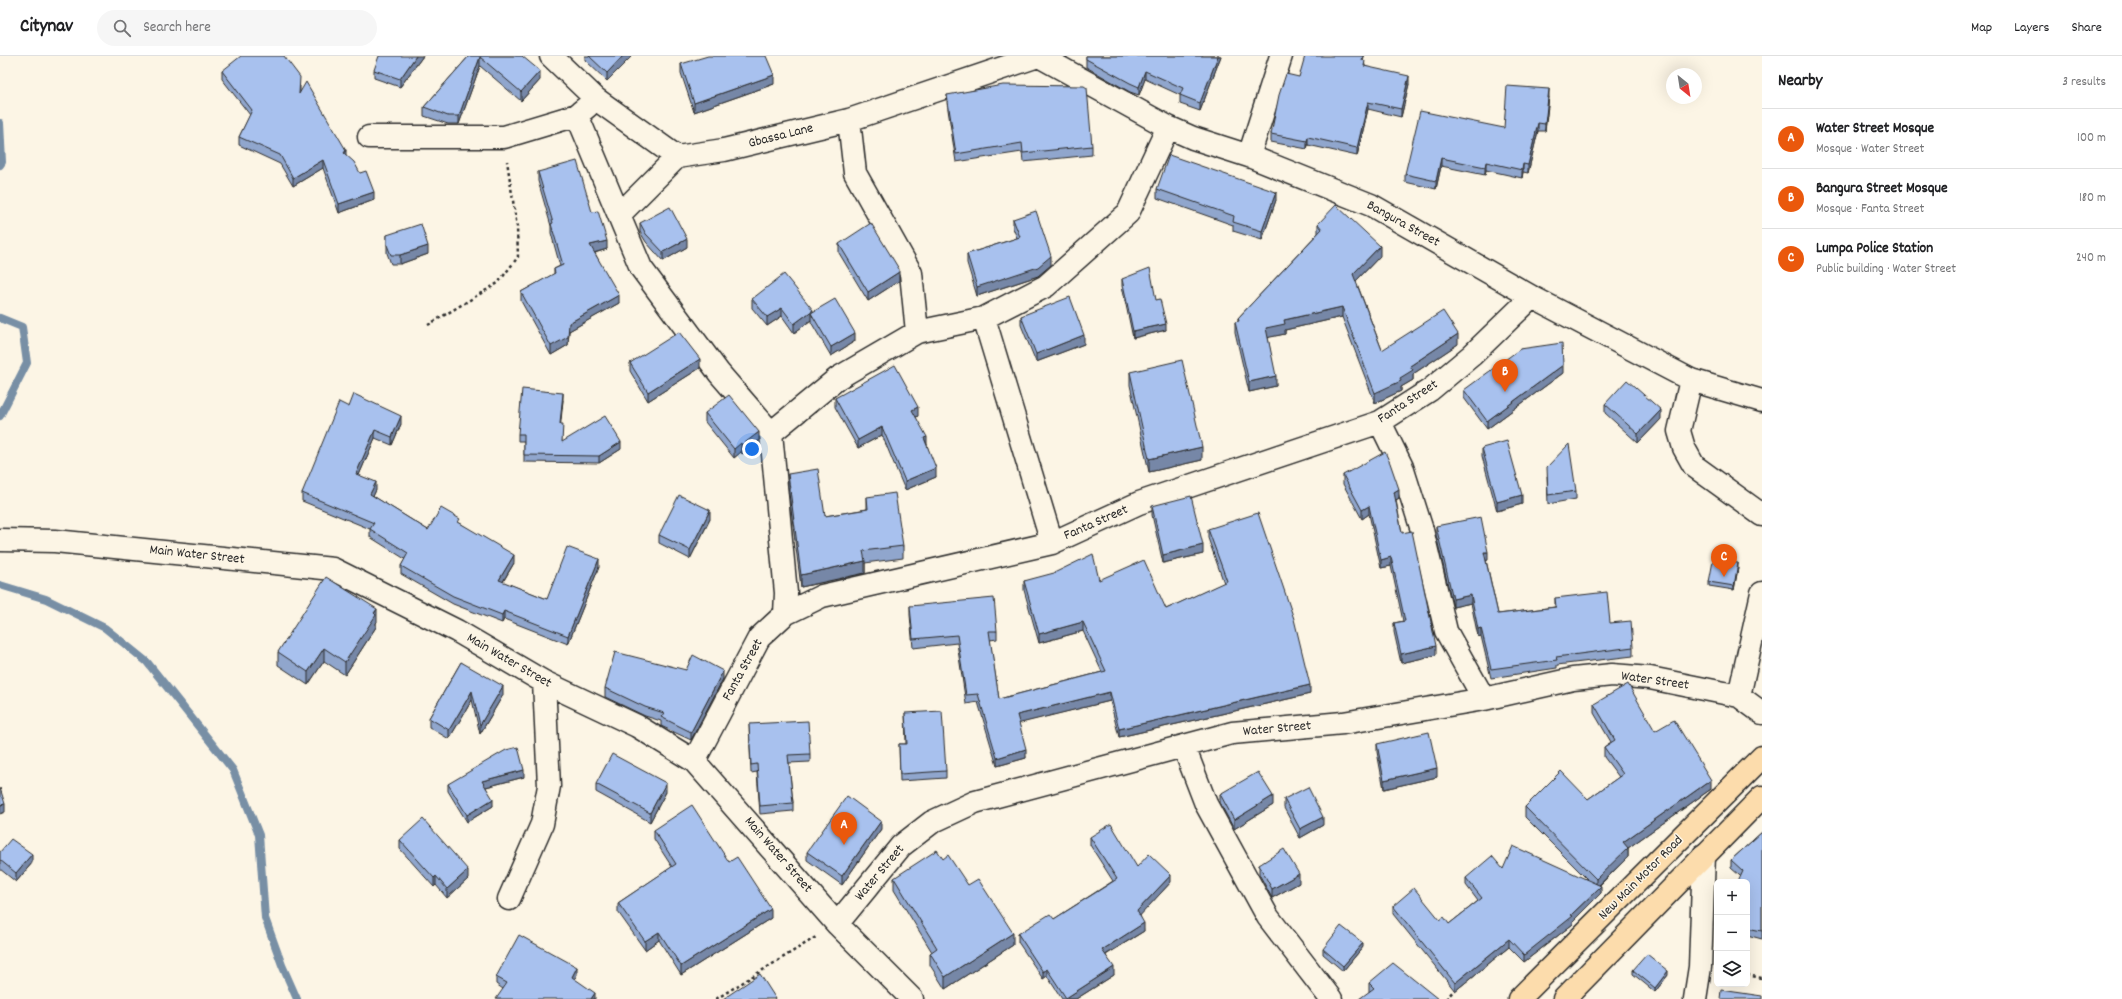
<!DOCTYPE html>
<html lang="en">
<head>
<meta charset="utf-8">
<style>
	:root { --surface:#fff; --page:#f6f6f6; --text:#202124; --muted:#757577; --line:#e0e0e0; --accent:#ea580c }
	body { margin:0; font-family:Dekko,sans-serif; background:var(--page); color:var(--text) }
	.controls { position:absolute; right:12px; bottom:12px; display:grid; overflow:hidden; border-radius:6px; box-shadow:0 4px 16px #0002 }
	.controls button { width:36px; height:36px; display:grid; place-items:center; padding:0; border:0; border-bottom:1px solid var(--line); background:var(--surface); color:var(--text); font:20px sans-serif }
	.compass { position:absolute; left:1666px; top:12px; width:36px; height:36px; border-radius:50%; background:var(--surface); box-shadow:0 4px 16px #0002; rotate:150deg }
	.you { position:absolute; left:752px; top:393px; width:14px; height:14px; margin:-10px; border:3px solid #fff; border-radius:50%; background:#1a73e8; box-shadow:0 0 0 6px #1a73e833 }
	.badge { display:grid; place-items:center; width:26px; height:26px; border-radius:50%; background:var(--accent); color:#fff; font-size:13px; font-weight:700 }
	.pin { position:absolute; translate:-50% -33px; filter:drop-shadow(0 1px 2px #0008) }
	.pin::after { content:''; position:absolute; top:21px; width:14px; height:12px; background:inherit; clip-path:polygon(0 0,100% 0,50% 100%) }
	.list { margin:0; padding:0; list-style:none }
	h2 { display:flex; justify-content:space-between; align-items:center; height:52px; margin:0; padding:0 16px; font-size:17px }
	h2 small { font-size:13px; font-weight:400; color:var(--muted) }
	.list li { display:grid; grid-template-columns:26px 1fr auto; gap:12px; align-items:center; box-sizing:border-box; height:60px; padding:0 16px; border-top:1px solid var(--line) }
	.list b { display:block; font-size:15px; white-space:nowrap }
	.list p { margin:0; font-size:13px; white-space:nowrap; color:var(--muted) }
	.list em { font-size:13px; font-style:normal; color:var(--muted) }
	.icon { flex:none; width:22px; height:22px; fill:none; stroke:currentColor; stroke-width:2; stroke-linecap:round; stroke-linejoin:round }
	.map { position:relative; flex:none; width:1762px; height:943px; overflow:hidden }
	header { display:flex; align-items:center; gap:24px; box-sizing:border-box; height:56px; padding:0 20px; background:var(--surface); border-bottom:1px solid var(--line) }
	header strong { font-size:19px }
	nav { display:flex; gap:22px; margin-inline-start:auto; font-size:14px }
	.search { width:280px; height:36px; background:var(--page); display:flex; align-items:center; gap:10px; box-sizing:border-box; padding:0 14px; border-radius:22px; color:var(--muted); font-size:15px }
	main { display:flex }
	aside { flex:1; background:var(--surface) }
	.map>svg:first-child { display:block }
</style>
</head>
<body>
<header>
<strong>Citynav</strong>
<div class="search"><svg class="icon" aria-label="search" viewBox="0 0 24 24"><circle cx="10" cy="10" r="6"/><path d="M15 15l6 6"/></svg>Search here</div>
<nav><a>Map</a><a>Layers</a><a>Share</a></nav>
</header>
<main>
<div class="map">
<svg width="1762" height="943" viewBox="0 0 1762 943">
	<rect width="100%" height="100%" fill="#fcf5e5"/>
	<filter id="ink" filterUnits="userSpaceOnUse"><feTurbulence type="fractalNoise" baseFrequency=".025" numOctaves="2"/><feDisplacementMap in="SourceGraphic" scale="8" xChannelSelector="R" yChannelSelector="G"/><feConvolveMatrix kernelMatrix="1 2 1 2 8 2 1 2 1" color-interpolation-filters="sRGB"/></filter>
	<g filter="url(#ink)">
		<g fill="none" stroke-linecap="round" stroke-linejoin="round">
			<!-- stream -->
			<path stroke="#788fa5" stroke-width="8" d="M0 67 2 106 0 109
				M0 262 22 271 27 307 0 360
				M0 529 46 543 105 572 147 606 233 714 259 779 265 862 282 909 297 943"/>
			<!-- minor casing -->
			<g stroke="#2b2b2b" stroke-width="25">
				<path id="minor" d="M551 0 596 43 677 101 724 94 849 64 1038 0
					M1039 0 1168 71 1193 82 1249 100 1371 149 1532 241 1691 324 1762 345
					M577 59 641 212 719 317 771 377 786 537 785 558
					M849 64 855 117 911 217 917 276
					M369 81H504L577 59 588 50
					M1249 100 1281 0
					M619 159 677 101
					M984 262 1052 487
					M1691 324 1679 375 1684 392 1694 410 1762 459
					M1380 366 1402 411 1422 474 1446 575 1484 643
					M771 377 838 322 917 276 984 262 1046 230 1128 157 1168 71
					M0 484 55 485 333 513 457 575 544 626 637 670 694 705 837 868 912 943
					M1739 640 1762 537
					M1184 691 1206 748 1268 861 1331 943
					M694 705 759 582 785 558 822 540 1052 487 1139 447 1380 366 1430 334 1472 299 1532 241
					M509 843 542 768 549 730 544 626
					M837 868 901 790 932 766 975 746 1232 677 1343 667 1484 643 1573 623 1612 619 1650 622 1739 640 1762 657
					M1695 943 1700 911 1704 799"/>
			</g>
			<!-- highway casing -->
			<g stroke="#2b2b2b" stroke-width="25">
				<path id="highway" d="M1519 943 1762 701
					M1564 943 1762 741"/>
			</g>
			<!-- path -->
			<path stroke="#2b2b2b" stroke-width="2.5" stroke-dasharray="3 3" stroke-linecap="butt" d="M428 269 498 227 518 201 517 171 507 105
				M1747 919 1762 922
				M716 943 816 881
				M1446 943 1456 932"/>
			<!-- minor -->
			<use href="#minor" stroke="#fcf5e5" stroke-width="22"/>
			<!-- highway -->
			<use href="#highway" stroke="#fcdcac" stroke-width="22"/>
		</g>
		<!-- wall -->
		<path fill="#90a6cd" stroke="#2b2b2b" d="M423 0 400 31 374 22V14Z
			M469 0H522L540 24 521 45 480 10 459 68H448L424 60V51Z
			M585 0H632L607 25 585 4Z
			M1086 0H1221L1200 55 1180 48V39L1145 23 1139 39 1130 36 1086 11Z
			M1364 4 1365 10 1409 28 1401 61 1368 53 1357 100 1308 89 1307 93 1271 86V78L1299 21Z
			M681 8 774 28 694 56 681 17Z
			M222 15 300 30V36L346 100 374 144 339 157 323 112 293 130 280 108 239 89V81L250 59 222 23Z
			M947 39 1092 90V99L1023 106 1022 96 956 106 947 47Z
			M1549 41 1545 75H1538L1528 117 1523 116 1522 122 1486 114 1485 119 1441 110 1436 133 1405 126V118L1504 72Z
			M538 116 592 156 607 193 595 197 619 247 569 275 568 289 551 299 521 245V236L554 218V213L560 210 551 177V170L538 125Z
			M1157 133 1276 144 1262 184 1233 175V169L1157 142Z
			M1013 163 1051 209 1038 220 977 240 967 207V198L1017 182 1013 172Z
			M640 167 687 191 663 205 646 186 640 176Z
			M1318 168 1380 200 1356 225 1382 294 1458 288 1413 318V324L1401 331V335L1375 347 1342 261 1285 274V278L1268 281 1276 330 1249 336 1235 276V266H1238V262L1318 177Z
			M387 179 428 198 400 208H391L387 197Z
			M839 188 899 225 868 245 839 197Z
			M1122 223 1156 244 1166 274 1133 282 1122 230Z
			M752 243 813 256 855 285 831 300 811 266V264L794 277 782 260 767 270 752 252Z
			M1021 260 1084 288 1036 306 1021 269Z
			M630 307 700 312 648 345 630 315Z
			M1130 316 1202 404 1149 416 1130 329Z
			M1563 317 1487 373 1464 342V334Z
			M835 342 918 360 916 361 927 389 936 421 905 434 882 379 858 392 835 351Z
			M563 344 560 368 562 386 621 393 599 407 524 406V385H518V378Z
			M1605 348 1661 363 1638 387 1605 357Z
			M349 351 401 368 392 389 375 382 359 419 376 434 373 440 428 474 460 467 514 507 503 526 547 543 599 511 568 588 504 563 502 567 453 548 401 518V510L405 503 370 481V473L302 445V437Z
			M705 357 759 385 742 398 741 396 734 402 705 366Z
			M1482 392 1522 448 1497 455 1482 400Z
			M788 418 825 460 867 453V441L903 490V502L865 507V517L801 531 788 430Z
			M1343 419 1399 442 1396 444 1402 477 1436 599 1401 607 1394 576V567L1403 565 1391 510 1381 512 1369 458 1362 463 1343 428Z
			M1547 420 1576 435V443L1548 448Z
			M1152 450 1203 498 1163 507 1152 459Z
			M710 463 690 503 659 487V479Z
			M1436 470 1488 504H1486L1498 558 1555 551V542L1610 567 1633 591V600L1557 609V612L1491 622 1481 580 1478 581 1471 547 1453 551 1436 479Z
			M1208 473 1310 638 1119 681 1110 645 1019 667 1026 702 997 710 978 646 966 648 957 587 913 592 910 559V550L997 575V583L990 584 999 643 1102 616 1083 575 1039 587 1024 534V525L1099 524 1166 553 1224 527 1208 482Z
			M1738 512 1734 534 1709 530V526Z
			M377 566 376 567V571L345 619 324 605 308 629 278 609V596Z
			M461 606 503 639 480 678 472 644 449 683 429 671V662Z
			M686 614 723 623 691 684 661 670V665L645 660 605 641V632Z
			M1594 648 1655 675 1711 733 1628 792V801L1600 829 1601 837 1573 865V868L1524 906 1509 891 1455 935 1393 858V850L1440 864 1449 868 1478 845 1466 829V822L1503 813 1587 823 1525 761V751L1588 743 1619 721 1604 701V691L1611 686 1594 657Z
			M905 657 946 715V722L900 725 899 688H906Z
			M749 668 810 698V706L789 707 793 747V755L760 758 757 716 751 717Z
			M1377 688 1437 721 1384 733 1377 696Z
			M524 721 486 731 493 750 467 766 448 735V728Z
			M596 728 666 736 650 766 596 736Z
			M1220 738 1273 749 1234 773 1220 747Z
			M1284 743 1323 769 1300 782 1284 752Z
			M881 773 842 829 807 804V796Z
			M654 774 729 806 771 862 681 919 659 884 645 894 618 856V847L672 811 654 783Z
			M1762 776V883L1747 879V826L1731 812V804Z
			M1090 781 1137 811 1171 826 1140 859 1144 875 1106 899 1114 919 1076 943H1062L1047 920 1043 923 1018 886V878L1054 863 1113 825 1090 789Z
			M400 784 468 823 447 842 436 829 434 831 400 793Z
			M0 796 32 807 16 826 0 813Z
			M943 803 968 829 1013 889 945 933 930 909V897L932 896 894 834V822Z
			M1259 809 1299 827 1272 842 1259 818Z
			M1363 891 1343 915 1323 898V893Z
			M1633 914 1668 919 1655 936 1633 918Z
			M577 918 575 923 595 943 503 933 496 928V921Z
			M1369 927 1438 943 1369 936Z"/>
		<!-- shaded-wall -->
		<path fill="#7687a7" stroke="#2b2b2b" d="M416 0H423L400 31V23Z
			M623 0H632L607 25V17Z
			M1218 0H1221L1200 55V47Z
			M1363 0H1364L1362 12V4Z
			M480 1V10L459 68V60Z
			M540 15V24L521 45V36Z
			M1145 15V23L1139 39V31Z
			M774 19V28L694 56V47Z
			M1409 20V28L1401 61V53Z
			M1549 33V41L1545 75V68Z
			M1368 46V53L1357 100V92Z
			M1538 67V75L1528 117V109Z
			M1308 81V89L1307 93V85Z
			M346 94V102L344 97Z
			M1441 102V110L1436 133V125Z
			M323 104V112L293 130V122Z
			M1486 106V114L1485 119V111Z
			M1523 108V116L1522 122V114Z
			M374 136V144L339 157V148Z
			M1276 136V144L1262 184V175Z
			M687 183V191L663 205V196Z
			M607 185V193L590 198V189Z
			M428 190V198L400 208V199Z
			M1380 190V200L1353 228V218Z
			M1051 200V209L1038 220 977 240V231Z
			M899 216V225L868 245V236Z
			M619 239V247L569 275 568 289 551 299V290L569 267Z
			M1342 251V261L1285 274V278L1266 282V272L1284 264Z
			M782 252V260L767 270V261Z
			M813 254V261L811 257V264L794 277V268Z
			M1166 268V274L1133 282V275Z
			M855 277V285L831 300V291Z
			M1458 278V288L1413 318V324L1401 331V335L1375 347V337L1400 322 1410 310Z
			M1084 279V288L1036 306V298Z
			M700 303V312L648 345V336Z
			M1563 309V317L1487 373V365Z
			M1276 320V330L1249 336V326Z
			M563 337V344L560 375V368Z
			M918 351V360L912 363V354Z
			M1661 354V363L1638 387V378Z
			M401 360V368L392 389V381Z
			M882 371V379L858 392V384Z
			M375 374V382L356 426V418Z
			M759 376V385L742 398V389Z
			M927 381V389L924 382Z
			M621 386V393L599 407V400Z
			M741 387V396L734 402V393Z
			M1202 391V404L1149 416V403Z
			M936 412V421L905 434V425Z
			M376 426V434L370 447V438Z
			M1399 433V442L1394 445V436Z
			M1522 439V448L1497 455V446Z
			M1369 450V458L1362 463V454Z
			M710 454V463L690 503V494Z
			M1203 489V498L1163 507V499Z
			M1484 496H1488V504L1484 505Z
			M514 499V507L499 532V524Z
			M1391 501V510L1381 512V504Z
			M599 503V511L568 588V580Z
			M865 505V517L801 531V519Z
			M1738 507V512L1734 534V530Z
			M1471 539V547L1453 551V543Z
			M377 553V566L376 567V571L345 619V606Z
			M504 555V563L502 567V559Z
			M1083 566V575L1039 587V578Z
			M1481 572V580L1478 581V573Z
			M1436 590V599L1401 607V598Z
			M324 592V605L308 629V616Z
			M723 615V623L691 684V676Z
			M1310 629V638L1119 681V673Z
			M503 630V639L480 678V669Z
			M472 635V644L449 683V674Z
			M1110 636V645L1017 668V659Z
			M1026 693V702L997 710V702Z
			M1437 712V721L1384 733V724Z
			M524 714V721L482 732V725Z
			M1711 724V733L1628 792V801L1596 832V823L1623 786Z
			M666 727V736L650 766V757Z
			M1273 740V749L1234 773V764Z
			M493 743V750L467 766V759Z
			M5 748V756L0 758V749Z
			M1323 761V769L1300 782V773Z
			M881 765V773L842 829V820Z
			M32 798V807L16 826V817Z
			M468 814V823L447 842V833Z
			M1299 818V827L1272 842V833Z
			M1171 819V826L1137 863V855Z
			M436 820V829L434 831V822Z
			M1601 830V837L1573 865V868L1524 906V899L1571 859Z
			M771 853V862L681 919V910Z
			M1144 867V875L1102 901V894Z
			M659 876V884L645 894V885Z
			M1013 877V889L945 933V921Z
			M1509 883V891L1455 935V927Z
			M1363 887V891L1343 915V910Z
			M577 911V918L572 928V921Z
			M1114 911V919L1076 943H1066V942Z
			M1047 913V920L1043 923V916Z
			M1668 915V919L1655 936V932Z
			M595 937V943H591Z"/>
		<!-- building -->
		<path fill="#a8c1ee" stroke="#2b2b2b" d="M241 0H284L300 21 299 38 306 26 346 94 344 97 354 106 360 117 366 115 374 136 339 148 323 104 293 122 280 99 239 81 252 54 222 15Z
			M379 0H416L400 23 374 14Z
			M469 0H522L540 15 521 36 480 1 459 60H448L424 51Z
			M589 0H623L607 17Z
			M708 0H766L774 19 694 47 681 8Z
			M1086 0H1218L1200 47 1180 39 1183 32 1145 15 1139 31 1130 27 1086 3Z
			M1305 0H1363L1362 4 1365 5 1364 10 1409 20 1401 53 1368 46 1357 92 1308 81 1307 85 1271 78 1279 39 1286 18 1299 21Z
			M1003 29 1084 30 1087 32 1092 90 1023 97 1022 87 956 98 947 39Z
			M1507 30 1549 33 1545 68 1538 67 1528 109 1523 108 1522 114 1486 106 1485 111 1441 102 1436 125 1405 118 1420 55 1504 72Z
			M1169 99 1276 136 1262 175 1233 166 1234 160 1157 133Z
			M577 105 592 156 598 155 607 185 590 189 619 239 569 267 568 281 551 290 521 236 555 217 554 213 563 209 551 168 553 167 538 116Z
			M1336 149 1380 190 1353 218 1382 294 1443 255 1458 278 1410 310 1413 314 1400 322 1401 325 1375 337 1342 251 1284 264 1285 268 1266 272 1276 320 1249 326 1235 266 1239 265 1238 262 1322 173 1318 168Z
			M670 151 687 183 663 196 646 178 640 167Z
			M1036 155 1051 200 1038 211 977 231 967 198 1020 181 1013 163Z
			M871 167 899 213V216L868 236 839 188Z
			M421 168 428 190 400 199H391L387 189V179Z
			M1150 212 1156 244 1160 243 1166 268 1133 275 1122 223Z
			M784 218 813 254 794 268 782 252 767 261 752 243Z
			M1070 241 1084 279 1036 298 1021 260Z
			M835 243 855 277 831 291 811 257Z
			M679 276 700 303 648 336 630 307Z
			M1562 287 1563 309 1487 365 1464 334 1520 293Z
			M1182 304 1202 391 1149 403 1130 316Z
			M895 309 918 351 912 354 927 381 924 382 936 412 905 425 882 371 858 384 835 342Z
			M1627 324 1661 354 1638 378 1605 348Z
			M522 333 563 337 560 368H563L562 386 605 360 621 386 599 400 524 399V378H518Z
			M354 338 401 360 392 381 375 374 356 418 376 426 370 438 428 474 441 452 460 463 458 466 514 499 499 524 547 543 567 491 599 503 568 580 504 555 502 559 453 540 401 510 408 497 370 473 374 467 302 437 339 346 349 351Z
			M729 339 759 376 742 389 741 387 734 393 705 357Z
			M1507 385 1522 439 1497 446 1482 392Z
			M1569 388 1576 435 1548 439 1547 411Z
			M1385 396 1390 407 1399 433 1394 436 1402 477 1412 475 1436 590 1401 598 1394 567 1405 565 1391 501 1381 504 1369 450 1362 454 1343 419Z
			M818 413 825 460 868 453 867 441 895 437 903 490 863 495 865 505 801 519 788 418Z
			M679 439 710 454 690 494 659 479Z
			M1191 440 1203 489 1163 499 1152 450Z
			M1258 457 1294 563 1310 629 1119 673 1110 636 1017 659 1026 693 997 702 978 638 966 639 957 579 913 583 910 550 994 542 997 575H989L999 643 1106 615 1083 566 1039 578 1024 525 1054 517 1093 498 1099 524 1144 504 1166 553 1227 525 1208 473Z
			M1481 461 1488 496H1484L1498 558 1556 551 1555 542 1607 536 1610 567 1631 565 1633 591 1556 601 1557 604 1491 613 1481 572 1478 573 1471 539 1453 543 1436 470Z
			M1713 505 1738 507 1734 530 1709 526Z
			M326 521 377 553 374 557 376 559 345 606 324 592 308 616 278 596Z
			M615 596 686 614 693 599 723 615 691 676 661 661 664 657 645 651 605 632Z
			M461 606 503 630 480 669 472 635 449 674 429 662Z
			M1628 628 1655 675 1674 664 1711 724 1623 786 1628 792 1596 823 1525 751 1561 715 1588 743 1623 718 1604 691 1615 684 1594 648Z
			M942 655 946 715 900 718 899 688H907L905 657Z
			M808 665 810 698 788 699 793 747 760 750 757 708 751 709 749 668Z
			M1429 676 1437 712 1384 724 1377 688Z
			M518 691 524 714 482 725 493 743 467 759 448 728 506 694Z
			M612 698 666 727 650 757 596 728Z
			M1258 716 1273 740 1234 764 1220 738Z
			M1308 731 1323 761 1300 773 1284 743Z
			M0 732 5 748 0 749Z
			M847 740 881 765 842 820 807 796Z
			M692 749 729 806 737 801 771 853 681 910 659 876 645 885 618 847 676 808 654 774Z
			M423 763 468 814 447 833 436 820 434 822 400 784Z
			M1111 768 1137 811 1149 798 1171 819 1137 855 1144 867 1102 894 1114 911 1066 942 1047 913 1043 916 1018 878 1050 858 1054 863 1117 823 1090 781Z
			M1762 776V875L1747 872V826H1738L1743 815 1731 804Z
			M11 783 32 798 16 817 0 804V796Z
			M1513 790 1601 830 1571 859 1573 860 1524 899 1509 883 1455 927 1393 850 1414 832 1440 864 1444 861 1449 868 1482 842 1466 822 1492 800 1503 813Z
			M1284 793 1299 818 1272 833 1259 809Z
			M937 794 943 803 948 799 968 829 978 823 1013 877 945 921 930 897 937 892 894 822Z
			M1341 870 1363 887 1343 910 1323 893Z
			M519 879 577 911 572 921 595 937 591 943H496L507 927 496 921Z
			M1647 898 1668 915 1655 932 1633 914Z
			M1393 907 1438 943H1359L1374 932 1369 927Z
			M760 918 776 943H723Z
			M1721 934 1762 940V943H1720Z"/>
	</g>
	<g text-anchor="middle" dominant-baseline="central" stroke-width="3" stroke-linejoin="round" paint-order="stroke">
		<!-- street labels -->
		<g font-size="14" fill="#2b2b2b" stroke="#fcf5e5">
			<text transform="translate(781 80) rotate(-14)">Gbassa Lane</text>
			<text transform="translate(1403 168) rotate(29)">Bangura Street</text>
			<text transform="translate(1408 346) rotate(-33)">Fanta Street</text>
			<text transform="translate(1096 467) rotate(-24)">Fanta Street</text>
			<text transform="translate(197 499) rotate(6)">Main Water Street</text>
			<text transform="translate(509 605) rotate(30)">Main Water Street</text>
			<text transform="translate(743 614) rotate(-61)">Fanta Street</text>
			<text transform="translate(1655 625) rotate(8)">Water Street</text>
			<text transform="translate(1277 673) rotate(-5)">Water Street</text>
			<text transform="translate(778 799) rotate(49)">Main Water Street</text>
			<text transform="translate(880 817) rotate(-50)">Water Street</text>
			<text transform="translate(1641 822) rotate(-45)">New Main Motor Road</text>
		</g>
	</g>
</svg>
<div class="controls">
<button>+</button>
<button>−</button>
<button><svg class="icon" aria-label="layers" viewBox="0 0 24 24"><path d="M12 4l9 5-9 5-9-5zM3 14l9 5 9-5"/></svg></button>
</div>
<svg class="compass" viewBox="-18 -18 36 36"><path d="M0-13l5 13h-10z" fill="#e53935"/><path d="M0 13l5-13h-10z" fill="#757577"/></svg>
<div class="you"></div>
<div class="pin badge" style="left:844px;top:789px">A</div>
<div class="pin badge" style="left:1505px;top:336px">B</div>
<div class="pin badge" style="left:1724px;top:521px">C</div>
</div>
<aside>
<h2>Nearby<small>3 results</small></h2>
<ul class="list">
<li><span class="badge">A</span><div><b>Water Street Mosque</b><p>Mosque · Water Street</p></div><em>100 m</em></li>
<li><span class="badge">B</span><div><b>Bangura Street Mosque</b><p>Mosque · Fanta Street</p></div><em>180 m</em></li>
<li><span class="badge">C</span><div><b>Lumpa Police Station</b><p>Public building · Water Street</p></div><em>240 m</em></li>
</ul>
</aside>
</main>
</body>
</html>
